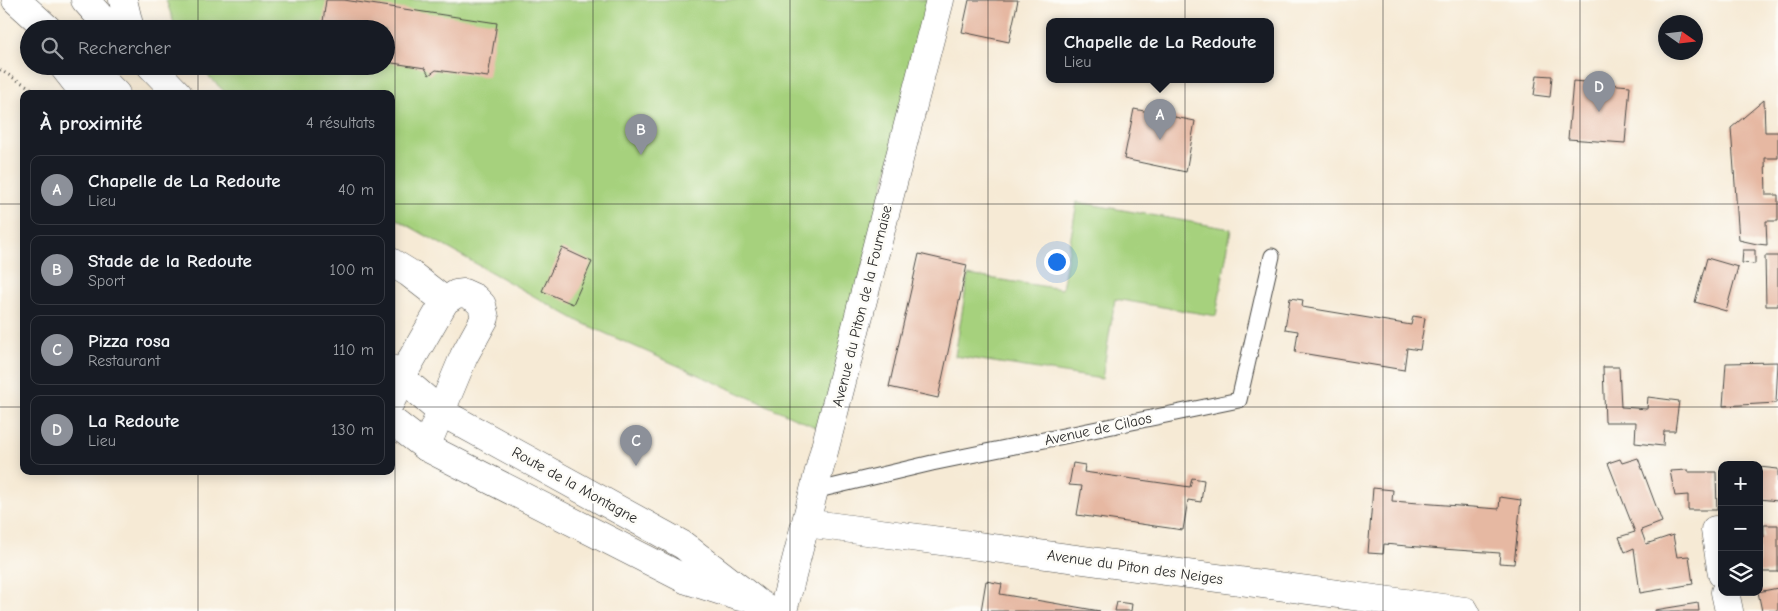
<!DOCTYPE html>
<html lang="fr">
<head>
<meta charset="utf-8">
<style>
	:root { --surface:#171b24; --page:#20242c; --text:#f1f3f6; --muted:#9ea1a6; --line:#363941; --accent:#8c9099 }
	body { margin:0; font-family:"Comic Neue",sans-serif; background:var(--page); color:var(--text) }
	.controls { position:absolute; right:15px; bottom:15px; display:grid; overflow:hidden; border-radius:10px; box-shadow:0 2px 12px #0003 }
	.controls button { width:45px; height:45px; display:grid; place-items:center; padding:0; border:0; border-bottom:1px solid var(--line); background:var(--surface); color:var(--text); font:25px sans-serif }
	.compass { position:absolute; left:1658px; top:15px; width:45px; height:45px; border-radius:50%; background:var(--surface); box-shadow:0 2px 12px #0003; rotate:104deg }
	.you { position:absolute; left:1056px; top:261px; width:18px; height:18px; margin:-12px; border:4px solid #fff; border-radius:50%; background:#1a73e8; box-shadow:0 0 0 8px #1a73e833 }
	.badge { display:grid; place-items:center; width:32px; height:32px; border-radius:50%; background:var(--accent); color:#fff; font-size:16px; font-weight:700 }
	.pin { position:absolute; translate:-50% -41px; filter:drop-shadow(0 1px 2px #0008) }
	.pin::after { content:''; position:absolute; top:26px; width:18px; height:15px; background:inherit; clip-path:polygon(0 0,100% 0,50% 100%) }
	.popup { position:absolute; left:1046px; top:18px; width:228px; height:65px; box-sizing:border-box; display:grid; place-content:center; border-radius:10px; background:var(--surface); filter:drop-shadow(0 1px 4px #0005); font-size:16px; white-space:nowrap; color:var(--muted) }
	.popup b { font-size:19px; color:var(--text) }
	.popup::after { content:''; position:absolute; left:50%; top:100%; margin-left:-10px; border:10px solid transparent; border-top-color:var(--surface) }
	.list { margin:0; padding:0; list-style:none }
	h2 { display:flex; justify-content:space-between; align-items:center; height:65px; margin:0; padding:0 20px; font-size:21px }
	h2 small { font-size:16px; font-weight:400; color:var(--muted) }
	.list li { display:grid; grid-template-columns:32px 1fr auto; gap:15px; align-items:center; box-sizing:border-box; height:70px; margin:0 10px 10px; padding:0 10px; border:1px solid var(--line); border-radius:10px }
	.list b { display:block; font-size:19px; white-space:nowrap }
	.list p { margin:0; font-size:16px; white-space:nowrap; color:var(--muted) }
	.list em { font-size:16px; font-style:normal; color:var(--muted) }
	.icon { flex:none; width:28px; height:28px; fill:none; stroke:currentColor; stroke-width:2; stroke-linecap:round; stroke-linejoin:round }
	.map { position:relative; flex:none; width:1778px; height:611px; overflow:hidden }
	.search { position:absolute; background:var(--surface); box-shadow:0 2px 12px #0003; left:20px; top:20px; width:375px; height:55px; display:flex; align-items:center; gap:12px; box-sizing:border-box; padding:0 18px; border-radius:28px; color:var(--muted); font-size:19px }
	.panel { position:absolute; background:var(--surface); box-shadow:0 2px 12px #0003; left:20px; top:90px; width:375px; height:385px; border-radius:10px }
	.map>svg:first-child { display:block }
</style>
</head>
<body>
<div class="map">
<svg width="1778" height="611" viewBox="0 0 1778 611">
	<rect width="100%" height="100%" fill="#fdfcf7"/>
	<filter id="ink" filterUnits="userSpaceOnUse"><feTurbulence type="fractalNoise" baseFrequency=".02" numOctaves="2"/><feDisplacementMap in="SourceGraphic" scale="10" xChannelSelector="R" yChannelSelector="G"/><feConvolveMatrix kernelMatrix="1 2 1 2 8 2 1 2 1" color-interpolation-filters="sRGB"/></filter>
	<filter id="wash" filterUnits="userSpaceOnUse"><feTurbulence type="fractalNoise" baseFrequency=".0096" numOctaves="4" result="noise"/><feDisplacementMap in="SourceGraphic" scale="20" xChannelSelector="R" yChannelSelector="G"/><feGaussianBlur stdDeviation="1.12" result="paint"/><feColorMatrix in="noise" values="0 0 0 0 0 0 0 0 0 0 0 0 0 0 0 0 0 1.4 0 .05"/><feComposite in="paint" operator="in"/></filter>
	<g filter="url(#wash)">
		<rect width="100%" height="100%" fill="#f6ead5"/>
		<!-- garden -->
		<path fill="#a6d17d" stroke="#687e54" d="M166 0H930L822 430 580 322 391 216V94H227L198 66H386V29H176Z
			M1077 202 1231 229 1216 316 1115 299 1102 379 955 356 968 275 1062 289Z"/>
		<g id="blocks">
			<!-- building -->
			<path fill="#e6b8a2" d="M326 0H344L497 23 488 77 436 70 429 75 425 68 386 62V29H322Z
				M969 0H1018L1009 42 962 32Z
				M1537 75 1552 76 1550 97 1534 95Z
				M1573 81 1630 86 1625 143 1568 139Z
				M1764 100 1765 132H1778V158H1765L1766 195H1778V221H1766L1767 245 1757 244 1739 240 1731 128Z
				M1134 109 1195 121 1186 172 1124 159Z
				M562 248 592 262 573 304 542 291Z
				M1743 250H1755V264L1742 263Z
				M919 254 967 265 938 398 889 387Z
				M1765 256H1778V306H1766Z
				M1707 258 1738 267 1726 311 1695 302Z
				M1290 298 1303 300 1302 307 1411 325 1413 316 1425 318 1420 350 1407 348 1404 370 1295 352 1298 331 1285 329Z
				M1778 362 1776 403 1723 406 1726 363Z
				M1603 367H1619L1621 407 1647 409 1648 397 1679 401 1675 431H1664L1663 446 1635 443 1636 422H1605Z
				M1638 458 1662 522 1641 530 1646 544 1673 535 1677 557 1689 556 1693 584 1640 593 1634 548 1625 552 1619 537 1635 532 1608 463 1620 459 1622 463Z
				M1073 463 1085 465 1084 472 1190 487 1192 478 1204 480 1201 502 1188 500 1183 530 1077 515 1082 486 1069 485Z
				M1759 467 1778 469V501L1759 499Z
				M1688 470V472H1716L1717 510H1688V495L1675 496 1670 471Z
				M1373 488 1393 490 1392 501 1499 509 1500 497 1521 500 1514 564 1499 563 1500 553 1442 549 1384 544 1383 554 1368 553Z
				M1764 525H1778V572H1759V537H1764Z
				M986 581 1002 584 1000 594 1100 611H981Z
				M1778 588V611H1762L1758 592Z
				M1117 602 1132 604 1131 611H1115Z
				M1698 603 1699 611H1655V610Z"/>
		</g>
	</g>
	<g filter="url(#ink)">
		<use href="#blocks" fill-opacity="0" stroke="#494844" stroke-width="1"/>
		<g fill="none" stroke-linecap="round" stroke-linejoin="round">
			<!-- service casing -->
			<g stroke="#494844" stroke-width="17">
				<path id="service" d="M814 491 932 463 1239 400 1272 256"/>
			</g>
			<!-- minor casing -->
			<g stroke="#494844" stroke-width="29">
				<path id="minor" d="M85 0 111 29
					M123 0 130 29
					M151 66 178 94
					M391 262 409 273 445 301
					M391 401 407 367 445 301 456 294 464 293 475 298 482 305 485 318 464 356 426 447
					M806 523 1465 611
					M1715 530 1722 574
					M1725 592 1729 611
					M783 611 940 0"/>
			</g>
			<!-- secondary casing -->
			<g stroke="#494844" stroke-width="29">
				<path id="secondary" d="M16 0 48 29
					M63 66 85 94
					M88 66 116 94
					M391 369 441 412 683 545 758 603 771 611
					M391 420 426 447 687 580 740 597"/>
			</g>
			<!-- path -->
			<path stroke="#494844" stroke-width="3" stroke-dasharray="1 4" stroke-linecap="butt" d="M0 70 41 94"/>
			<!-- service -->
			<use href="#service" stroke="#fff" stroke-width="15"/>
			<!-- minor -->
			<use href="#minor" stroke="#fff" stroke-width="28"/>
			<!-- secondary -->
			<use href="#secondary" stroke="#fff" stroke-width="28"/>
		</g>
	</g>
	<!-- grid -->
	<path fill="none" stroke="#2b2b2b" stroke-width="1" stroke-opacity="0.55" d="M198 0V29M395 0V611M593 0V611M790 0V611M988 0V611M1185 0V611M1383 0V611M1580 0V611M198 66V94M0 204H24M391 204H1778M0 407H24M391 407H1778M198 471V611"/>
	<g text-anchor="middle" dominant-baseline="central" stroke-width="5" stroke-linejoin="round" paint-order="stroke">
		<!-- street labels -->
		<g font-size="15" fill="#2b2b2b" stroke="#fdfcf7">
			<text transform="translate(862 306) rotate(-76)">Avenue du Piton de la Fournaise</text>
			<text transform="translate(1098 429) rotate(-12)">Avenue de Cilaos</text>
			<text transform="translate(575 485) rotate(29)">Route de la Montagne</text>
			<text transform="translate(1135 567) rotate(8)">Avenue du Piton des Neiges</text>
		</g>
	</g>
</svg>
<div class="controls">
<button>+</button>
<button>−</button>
<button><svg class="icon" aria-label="layers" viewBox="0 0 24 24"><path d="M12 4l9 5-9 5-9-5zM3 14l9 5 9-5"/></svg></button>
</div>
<svg class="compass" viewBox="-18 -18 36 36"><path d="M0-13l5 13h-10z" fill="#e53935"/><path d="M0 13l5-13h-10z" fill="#9ea1a6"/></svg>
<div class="you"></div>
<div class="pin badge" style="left:1160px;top:140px">A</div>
<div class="popup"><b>Chapelle de La Redoute</b>Lieu</div>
<div class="pin badge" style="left:641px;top:155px">B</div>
<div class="pin badge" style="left:636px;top:466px">C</div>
<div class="pin badge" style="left:1599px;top:112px">D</div>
<div class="search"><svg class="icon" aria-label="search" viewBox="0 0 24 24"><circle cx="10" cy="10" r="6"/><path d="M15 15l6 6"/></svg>Rechercher</div>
<section class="panel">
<h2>À proximité<small>4 résultats</small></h2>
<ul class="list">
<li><span class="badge">A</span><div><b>Chapelle de La Redoute</b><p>Lieu</p></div><em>40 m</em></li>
<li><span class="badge">B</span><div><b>Stade de la Redoute</b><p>Sport</p></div><em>100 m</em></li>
<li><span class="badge">C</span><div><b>Pizza rosa</b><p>Restaurant</p></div><em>110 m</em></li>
<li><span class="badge">D</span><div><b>La Redoute</b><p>Lieu</p></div><em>130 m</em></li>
</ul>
</section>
</div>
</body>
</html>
